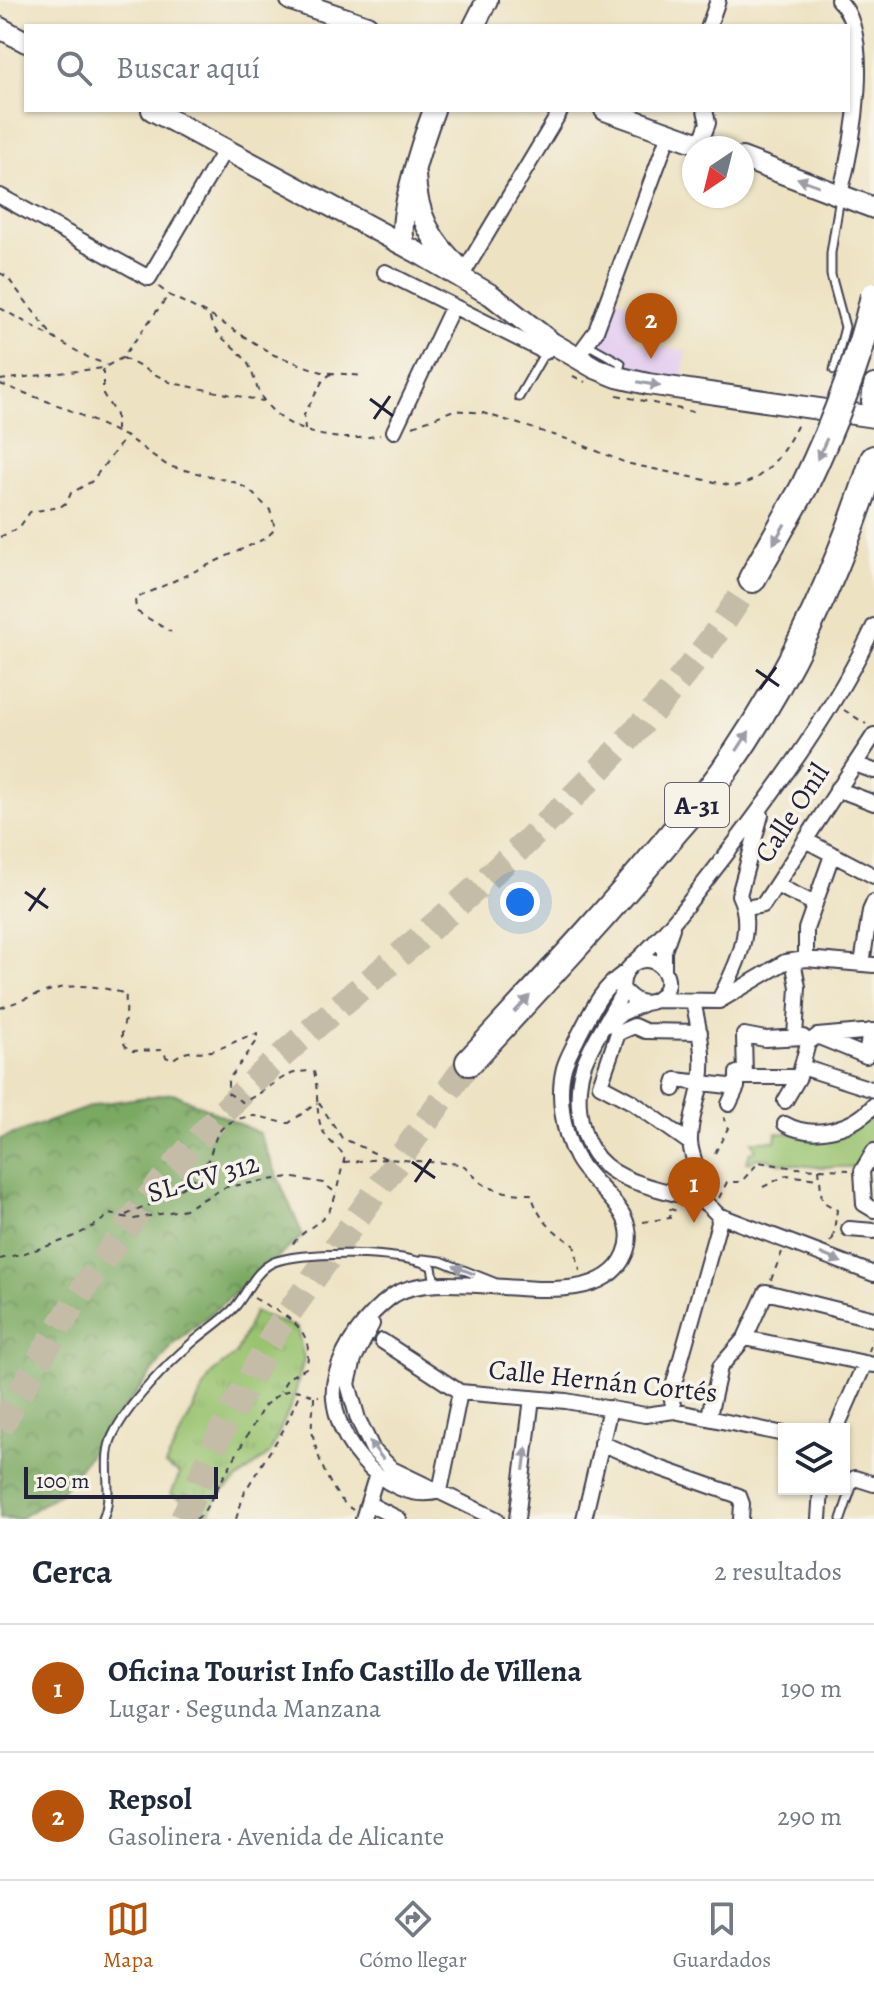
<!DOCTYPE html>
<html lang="es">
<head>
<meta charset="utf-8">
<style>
	:root { --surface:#fff; --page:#f6f6f7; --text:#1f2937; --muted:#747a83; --line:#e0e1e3; --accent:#b45309 }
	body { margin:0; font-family:Alegreya,serif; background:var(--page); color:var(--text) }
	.controls { position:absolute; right:24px; bottom:24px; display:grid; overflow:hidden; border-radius:0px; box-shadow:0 2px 6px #0004 }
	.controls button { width:72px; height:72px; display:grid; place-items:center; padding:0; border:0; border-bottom:2px solid var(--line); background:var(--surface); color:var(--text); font:40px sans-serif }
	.compass { position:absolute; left:682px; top:136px; width:72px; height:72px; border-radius:50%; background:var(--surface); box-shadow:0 2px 6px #0004; rotate:215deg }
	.scale { position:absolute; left:24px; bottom:20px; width:194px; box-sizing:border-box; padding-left:8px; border:4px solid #22223b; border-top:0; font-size:22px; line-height:28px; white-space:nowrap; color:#22223b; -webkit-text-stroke:6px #f7f3e8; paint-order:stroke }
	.you { position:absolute; left:520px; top:902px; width:28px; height:28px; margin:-20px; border:6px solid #fff; border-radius:50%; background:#1a73e8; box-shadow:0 0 0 12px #1a73e833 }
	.badge { display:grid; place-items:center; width:52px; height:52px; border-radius:50%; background:var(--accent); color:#fff; font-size:26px; font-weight:700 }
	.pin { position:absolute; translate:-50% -66px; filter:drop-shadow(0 2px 4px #0008) }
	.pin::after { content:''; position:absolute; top:42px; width:28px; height:24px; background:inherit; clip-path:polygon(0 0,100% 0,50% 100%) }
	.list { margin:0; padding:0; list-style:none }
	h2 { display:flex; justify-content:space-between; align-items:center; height:104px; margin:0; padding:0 32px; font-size:34px }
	h2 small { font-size:26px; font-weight:400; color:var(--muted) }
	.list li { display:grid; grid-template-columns:52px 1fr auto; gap:24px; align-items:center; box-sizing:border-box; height:128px; padding:0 32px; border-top:2px solid var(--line) }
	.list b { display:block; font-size:30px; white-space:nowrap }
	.list p { margin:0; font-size:26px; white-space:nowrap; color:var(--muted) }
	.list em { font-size:26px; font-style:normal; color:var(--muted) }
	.icon { flex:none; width:44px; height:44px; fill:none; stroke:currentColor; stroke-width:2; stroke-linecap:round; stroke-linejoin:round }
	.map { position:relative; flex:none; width:874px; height:1519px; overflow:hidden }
	.search { position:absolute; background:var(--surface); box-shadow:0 2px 6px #0004; left:24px; right:24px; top:24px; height:88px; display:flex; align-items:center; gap:20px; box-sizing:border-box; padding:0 28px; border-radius:0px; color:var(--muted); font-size:30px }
	.sheet { height:360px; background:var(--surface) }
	nav { display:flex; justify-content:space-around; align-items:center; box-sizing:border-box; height:112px; border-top:2px solid var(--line); background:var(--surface); font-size:22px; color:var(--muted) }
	nav a { display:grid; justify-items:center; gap:4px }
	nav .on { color:var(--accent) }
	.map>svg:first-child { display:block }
</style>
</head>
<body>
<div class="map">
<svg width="874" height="1519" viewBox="0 0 874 1519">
	<defs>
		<pattern id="forest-crowns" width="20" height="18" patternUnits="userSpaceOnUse" patternTransform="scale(2)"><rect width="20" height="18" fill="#7aa962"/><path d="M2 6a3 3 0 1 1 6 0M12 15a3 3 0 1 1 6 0" fill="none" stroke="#648952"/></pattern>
		<pattern id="park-tufts" width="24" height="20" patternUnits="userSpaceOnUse" patternTransform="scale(2)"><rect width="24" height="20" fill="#99c370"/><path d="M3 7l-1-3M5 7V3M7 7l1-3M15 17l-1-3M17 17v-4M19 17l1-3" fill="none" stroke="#84a762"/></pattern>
	</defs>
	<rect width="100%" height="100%" fill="#f7f3e8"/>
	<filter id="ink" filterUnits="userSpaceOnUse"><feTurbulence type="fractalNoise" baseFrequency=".0125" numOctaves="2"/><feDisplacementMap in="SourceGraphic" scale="16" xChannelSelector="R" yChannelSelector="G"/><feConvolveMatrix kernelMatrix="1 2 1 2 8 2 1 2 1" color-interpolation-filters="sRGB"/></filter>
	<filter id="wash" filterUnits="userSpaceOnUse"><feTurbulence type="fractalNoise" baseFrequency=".006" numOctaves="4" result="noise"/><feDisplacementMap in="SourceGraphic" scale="32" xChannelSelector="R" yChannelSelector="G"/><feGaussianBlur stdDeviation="1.8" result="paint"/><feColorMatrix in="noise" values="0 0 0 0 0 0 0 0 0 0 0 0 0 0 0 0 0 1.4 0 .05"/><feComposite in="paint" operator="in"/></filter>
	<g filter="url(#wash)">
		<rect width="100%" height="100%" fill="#ede2c2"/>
		<!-- built -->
		<path fill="#e6d2f0" d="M614 298 644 306 635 341 686 351 681 383 592 361Z"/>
		<!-- green -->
		<path fill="#99c370" stroke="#5e7256" stroke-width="2" d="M874 1114V1143L860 1167H817L780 1163 764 1158 755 1159 750 1163 747 1162 750 1152 756 1151 752 1141H775L776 1133C815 1133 843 1146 874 1114Z"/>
		<!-- forest -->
		<path fill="url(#forest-crowns)" stroke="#4e664e" stroke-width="2" d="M173 1093 259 1133 303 1236 173 1345 61 1492 19 1519H0V1139L98 1104Z"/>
		<!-- park -->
		<path fill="url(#park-tufts)" stroke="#5e7256" stroke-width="2" d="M254 1312 297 1328 304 1359 293 1401 270 1453 218 1495 210 1513 171 1494 180 1474 165 1465 211 1374 236 1354Z"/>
	</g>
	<g filter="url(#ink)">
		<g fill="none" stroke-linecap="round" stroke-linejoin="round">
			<!-- highway-tunnel -->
			<path stroke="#c4bca7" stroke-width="26" stroke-dasharray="26 13" stroke-linecap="butt" d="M0 1428C64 1313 137 1199 230 1105 288 1046 354 995 416 941 517 854 623 755 704 649 721 627 736 603 752 579
				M183 1519 220 1434 275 1332 469 1062"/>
			<!-- lane casing -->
			<g stroke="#403f4f" stroke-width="11">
				<path id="lane" d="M587 344 621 363 618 375
					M834 370 845 327 831 275V253L840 197
					M519 397 545 352
					M423 1259 441 1261 494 1282
					M103 1519C115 1492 100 1461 113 1435 128 1404 167 1364 193 1342 207 1330 223 1320 235 1307 247 1293 254 1273 270 1264 294 1250 409 1251 432 1267L435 1284
					M841 1519 855 1478"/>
			</g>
			<!-- street casing -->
			<g stroke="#403f4f" stroke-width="18">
				<path id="street" d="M838 0C874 32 853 145 840 194
					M709 26 718 0
					M700 144 708 123 705 110
					M0 196 149 278 225 149
					M385 272 545 352 552 343
					M464 272 561 110
					M577 357 596 331 669 134
					M394 431 453 306
					M855 764 874 771
					M837 789 874 803
					M805 840 874 876
					M776 885 815 904
					M745 908 763 905 874 735
					M806 959V929L832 855
					M793 961 798 987 795 1037
					M634 963C669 931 696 893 725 856 780 783 835 709 874 626
					M862 964 870 911 874 902
					M664 970V951L672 928
					M623 990C627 994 632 999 637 1001 653 1008 672 992 666 975 660 958 639 955 628 969 620 977 624 988 620 997 610 1016 588 1049 583 1067 575 1093 578 1127 592 1150 608 1178 647 1186 676 1194 685 1196 697 1197 705 1203 710 1206 714 1211 718 1215L719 1223 671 1394 674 1411
					M657 1000 719 1001 785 962 806 959 874 965
					M719 1000C735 969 756 929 739 895L761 815
					M693 1001C699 1029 705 1053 701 1081 698 1102 689 1121 690 1142 691 1160 707 1187 703 1201
					M608 1025 622 1013 645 1003
					M819 1037 866 1056 870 1031
					M802 1067 874 1090
					M745 1077H799
					M674 1089 676 1080 737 1087V1073L745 1077 744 1035 765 1039 803 1037 808 1043
					M785 1101 799 1077 808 1043 817 1036 874 1031
					M729 1104 737 1087
					M785 1124C813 1140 854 1129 874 1105
					M690 1143 632 1102 600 1085 618 1033 634 1026 645 1031 700 1032
					M874 1151 862 1171 864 1204 874 1210
					M718 1215 874 1274
					M849 1229 874 1231
					M372 1324 354 1359 348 1384 358 1419 373 1450 392 1469 496 1519
					M745 1338 874 1365
					M382 1341 460 1392 566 1401 645 1415 674 1411 784 1434
					M709 1416 720 1367 745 1338 766 1292 874 1319
					M836 1429 865 1363
					M601 1443 654 1466 739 1496 742 1504 741 1519
					M855 1478 874 1484
					M440 1491C384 1507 321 1429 336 1375 344 1345 367 1315 391 1297 444 1258 595 1326 625 1254 643 1211 592 1189 576 1157 563 1133 557 1095 564 1068 567 1057 574 1046 579 1035 592 1010 601 989 624 973
					M440 1491 460 1392
					M369 1504 399 1519
					M363 1519 376 1477
					M517 1519 532 1398
					M584 1519 610 1408
					M819 1519 821 1489"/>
			</g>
			<!-- secondary casing -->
			<g stroke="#403f4f" stroke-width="24">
				<path id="secondary" d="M291 0 367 26
					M474 26 487 0
					M0 28 26 42
					M152 110 424 256 491 295 552 343 595 368 617 377 648 384 874 417
					M605 110 711 148
					M742 158 874 208
					M415 174C416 214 431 242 460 268
					M405 245C395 222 424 136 434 110
					M874 385 872 401 874 410"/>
			</g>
			<!-- highway casing -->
			<g stroke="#403f4f" stroke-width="30">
				<path id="highway" d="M752 579 804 487
					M469 1062C539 986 610 911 675 831 691 813 707 794 721 775 790 679 838 572 874 459"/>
			</g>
			<!-- path -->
			<path stroke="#403f4f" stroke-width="2" stroke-dasharray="6 6" stroke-linecap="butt" d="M579 110 588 113
				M0 273 7 277 51 334
				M159 287 169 295 209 315C215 339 228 339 243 357 253 367 254 384 261 396 283 434 340 444 380 435
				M0 308 91 359 106 364
				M211 316 274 355 322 372 364 376
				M123 358 172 383 263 401
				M103 369V394L116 415V430
				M573 376 585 382
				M0 380 103 368 122 358 168 296
				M0 384 63 407 127 437 168 466 234 482 248 489 270 510 275 529 266 538 135 599 136 611 171 632
				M617 395 698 413
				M413 426 454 410 483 413 570 440 626 463 733 486C765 483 785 450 798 424
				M305 430 304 415 323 380 332 373
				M0 537 19 528 30 512 60 507 67 502 71 493 91 482 126 437
				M844 710 866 724
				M0 1008C52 990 69 977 126 994 125 1001 127 1008 126 1014 124 1029 116 1038 130 1051L163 1050 166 1057 172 1060C190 1046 197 1055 215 1050 230 1045 242 1037 257 1034V1041L228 1080V1093L242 1102C268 1093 284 1067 314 1072 319 1090 315 1117 323 1131 327 1140 338 1148 345 1156L336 1193
				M319 1103 342 1138 387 1159 461 1164C470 1169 473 1176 480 1182 494 1192 514 1194 531 1194 540 1222 551 1229 574 1245L580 1271
				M715 1153 728 1128 725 1125 724 1117
				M344 1162 386 1159
				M819 1169 822 1201 837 1210 833 1238
				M763 1187 787 1175 818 1179
				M719 1198 727 1182H741L759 1162 795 1168 849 1170
				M126 1215C151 1204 183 1193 201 1171 220 1147 206 1126 246 1117 260 1113 275 1123 289 1123L317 1103
				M643 1222 670 1218V1209L681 1212
				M830 1242 833 1238 840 1237
				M0 1259C33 1251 85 1238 109 1214L134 1219 160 1214 185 1209 226 1187 289 1177 323 1183 336 1193C329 1224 308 1223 291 1246
				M771 1280 782 1252
				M254 1298C283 1315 317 1326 306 1368L288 1378 280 1391
				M869 1351 874 1334
				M314 1397C314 1408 311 1420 312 1430 316 1455 331 1496 353 1510
				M196 1519 202 1515 264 1406C275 1397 285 1387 300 1391 307 1393 311 1396 319 1396
				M236 1519 245 1491 284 1429 300 1392"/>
			<!-- lane -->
			<use href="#lane" stroke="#fff" stroke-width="7"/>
			<!-- street -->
			<use href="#street" stroke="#fff" stroke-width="14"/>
			<!-- secondary -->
			<use href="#secondary" stroke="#fff" stroke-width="20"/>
			<!-- highway -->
			<use href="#highway" stroke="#fff" stroke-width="26"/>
			<!-- highway-bridge casing -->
			<g stroke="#403f4f" stroke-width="30" stroke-linecap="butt">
				<path id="highway-bridge" d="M804 487C833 426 859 363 874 296"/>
			</g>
			<!-- highway-bridge -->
			<use href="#highway-bridge" stroke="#fff" stroke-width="26"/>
		</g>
		<!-- one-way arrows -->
		<defs><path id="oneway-solid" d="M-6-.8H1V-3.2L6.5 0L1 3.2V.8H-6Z" transform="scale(2)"/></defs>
		<g fill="#9c9ca7">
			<use href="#oneway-solid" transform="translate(808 182) rotate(-160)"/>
			<use href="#oneway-solid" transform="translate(649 384) rotate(11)"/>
			<use href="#oneway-solid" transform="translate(822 449) rotate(115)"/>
			<use href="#oneway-solid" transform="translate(779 534) rotate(120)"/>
			<use href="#oneway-solid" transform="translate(743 741) rotate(-57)"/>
			<use href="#oneway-solid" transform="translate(522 1004) rotate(-47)"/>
			<use href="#oneway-solid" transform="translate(831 1258) rotate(23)"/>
			<use href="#oneway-solid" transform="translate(464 1270) rotate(-158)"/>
			<use href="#oneway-solid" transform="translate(376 1450) rotate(-127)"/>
			<use href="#oneway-solid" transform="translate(525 1459) rotate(-83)"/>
		</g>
	</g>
	<!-- ticks -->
	<path fill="none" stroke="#22223b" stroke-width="3" d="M370 399 393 416M374 419 390 396M756 670 779 686M760 689 776 667M25 892 48 908M29 911 45 888M412 1162 435 1178M415 1182 431 1159"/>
	<g text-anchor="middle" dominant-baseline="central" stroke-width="7" stroke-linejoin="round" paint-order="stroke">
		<!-- shield labels -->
		<rect fill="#f7f3e8" stroke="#62616f" stroke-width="2" x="665" y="783" width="64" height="44" rx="6"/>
		<g font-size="26" font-weight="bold" fill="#22223b">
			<text x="697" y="805">A-31</text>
		</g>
		<!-- street labels -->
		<g font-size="28" fill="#22223b" stroke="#f7f3e8">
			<text transform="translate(792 813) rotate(-57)">Calle Onil</text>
			<text transform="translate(203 1178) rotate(-16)">SL-CV 312</text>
			<text transform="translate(603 1381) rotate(6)">Calle Hernán Cortés</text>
		</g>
	</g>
</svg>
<div class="controls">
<button><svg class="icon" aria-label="layers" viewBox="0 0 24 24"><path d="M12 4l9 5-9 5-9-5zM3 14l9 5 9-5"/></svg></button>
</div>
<svg class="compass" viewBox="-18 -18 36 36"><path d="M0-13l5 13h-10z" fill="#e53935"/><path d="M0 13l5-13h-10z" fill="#747a83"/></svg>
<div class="scale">100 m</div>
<div class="you"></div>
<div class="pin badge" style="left:694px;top:1223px">1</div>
<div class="pin badge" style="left:651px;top:359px">2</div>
<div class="search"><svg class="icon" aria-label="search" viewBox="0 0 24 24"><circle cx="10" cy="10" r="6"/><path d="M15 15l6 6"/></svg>Buscar aquí</div>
</div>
<section class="sheet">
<h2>Cerca<small>2 resultados</small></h2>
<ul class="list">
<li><span class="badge">1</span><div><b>Oficina Tourist Info Castillo de Villena</b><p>Lugar · Segunda Manzana</p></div><em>190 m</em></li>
<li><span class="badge">2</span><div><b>Repsol</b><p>Gasolinera · Avenida de Alicante</p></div><em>290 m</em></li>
</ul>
</section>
<nav>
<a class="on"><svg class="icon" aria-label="map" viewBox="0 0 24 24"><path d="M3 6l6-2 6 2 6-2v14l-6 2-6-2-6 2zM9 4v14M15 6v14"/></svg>Mapa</a>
<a><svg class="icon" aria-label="directions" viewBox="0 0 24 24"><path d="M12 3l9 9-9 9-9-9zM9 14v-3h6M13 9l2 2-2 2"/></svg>Cómo llegar</a>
<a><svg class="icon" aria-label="saved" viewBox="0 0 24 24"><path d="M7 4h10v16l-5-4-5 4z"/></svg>Guardados</a>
</nav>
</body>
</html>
